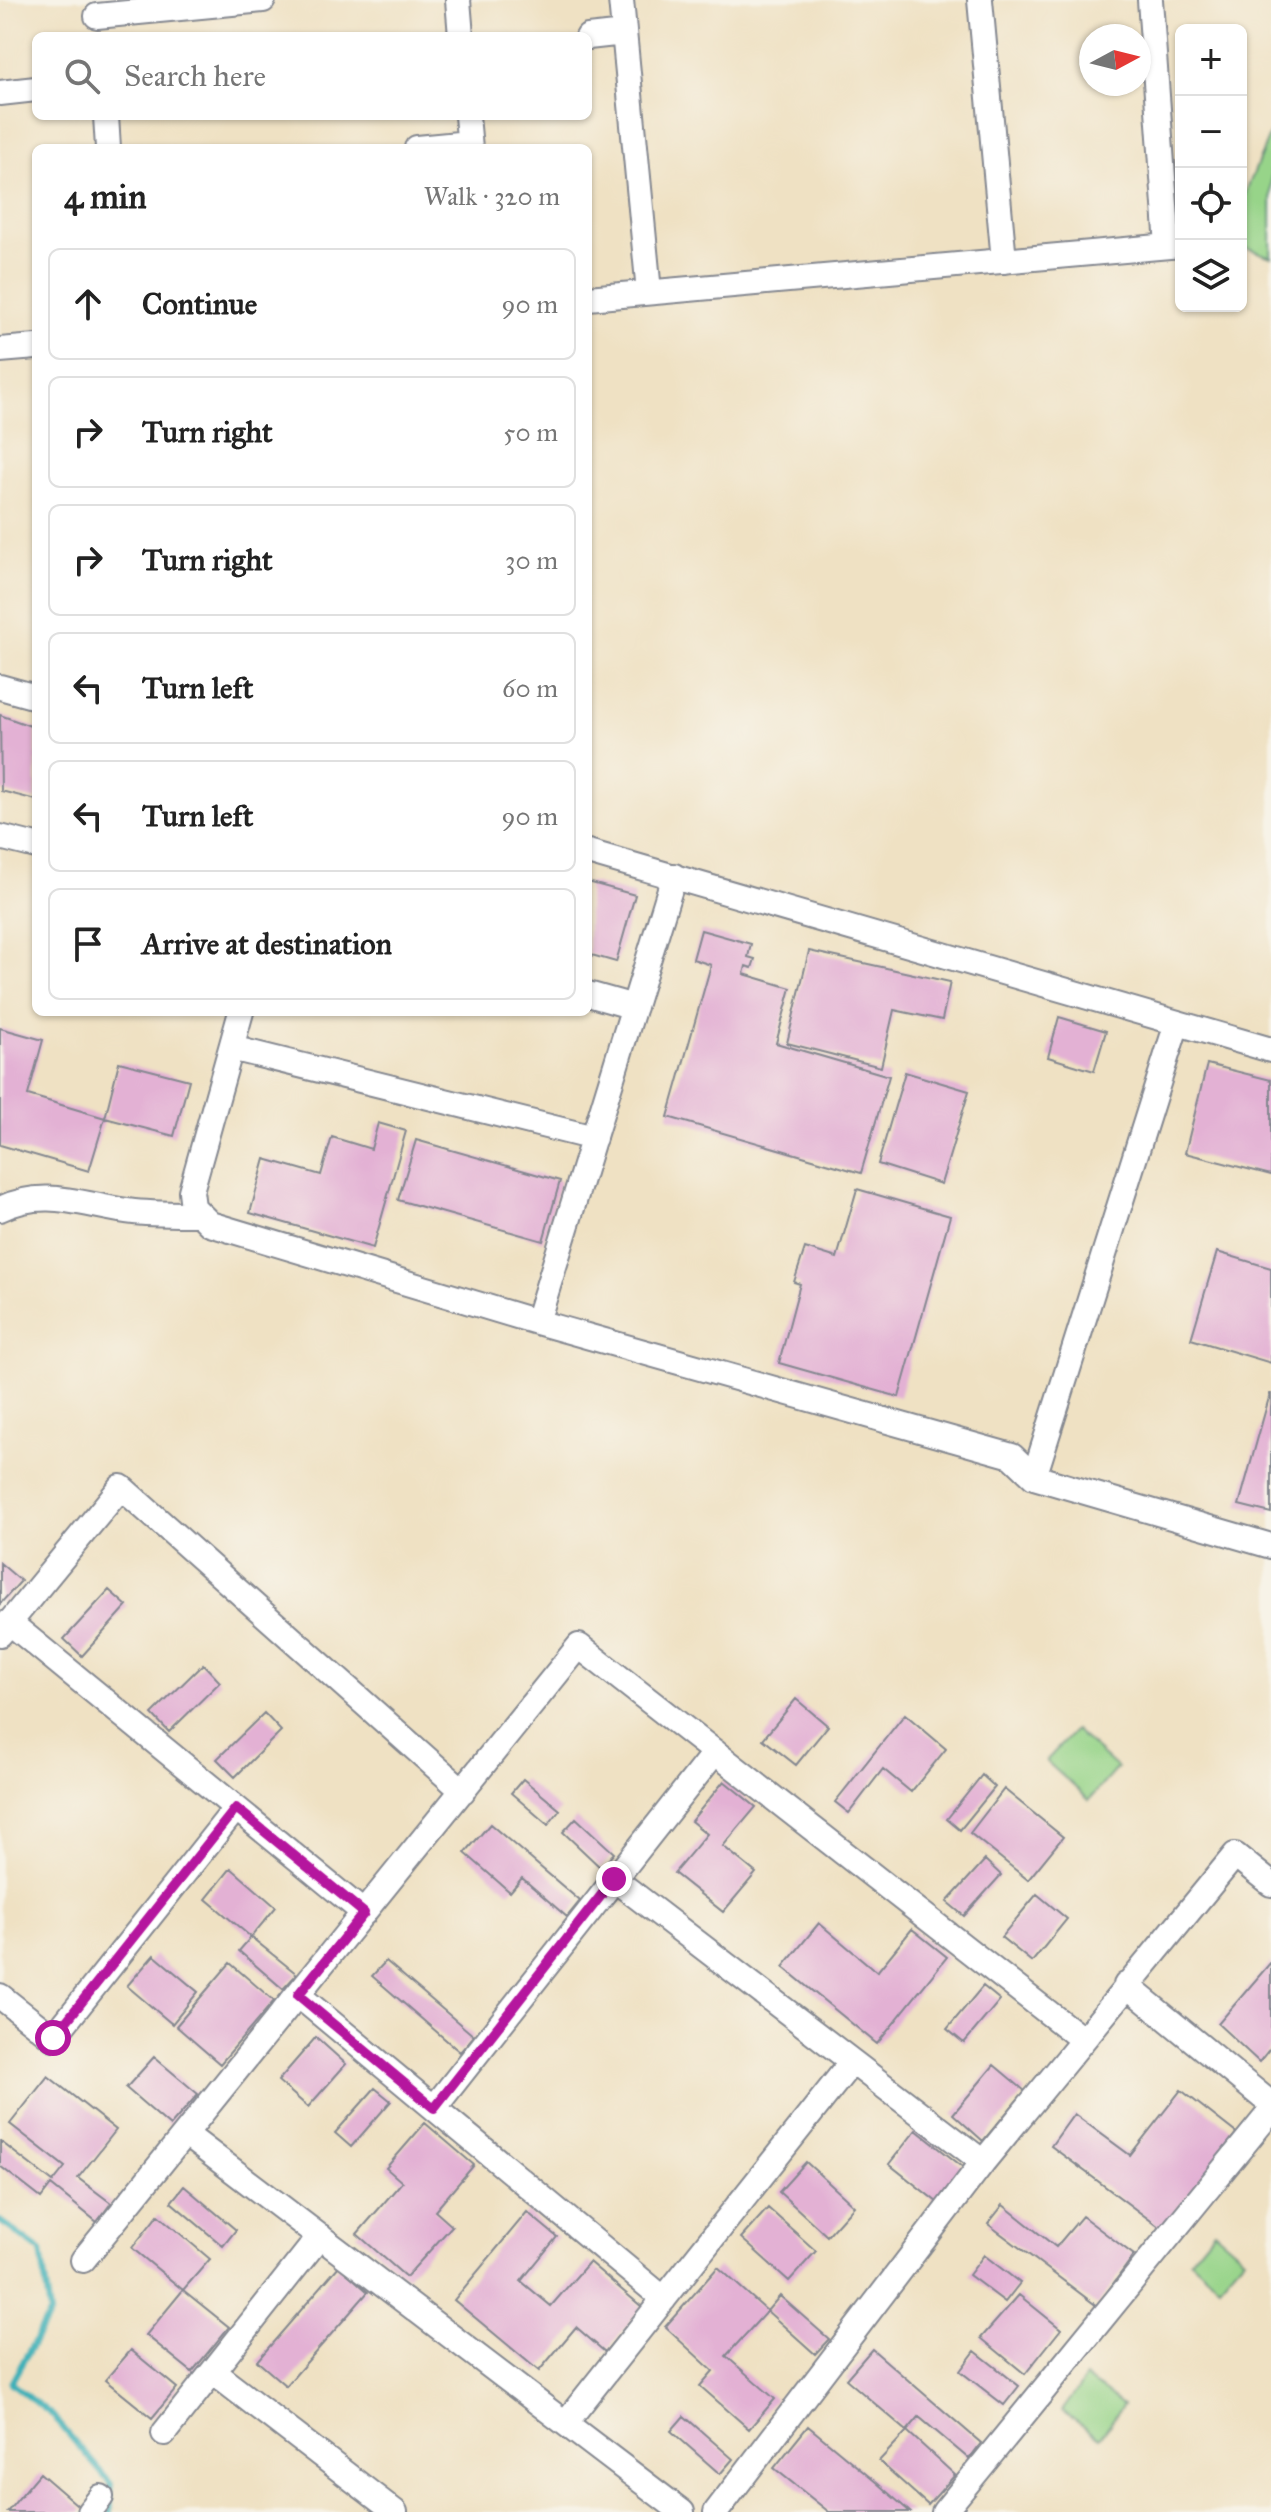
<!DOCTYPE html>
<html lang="en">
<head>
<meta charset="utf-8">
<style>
	:root { --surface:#fff; --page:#f6f6f6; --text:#222; --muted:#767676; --line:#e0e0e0 }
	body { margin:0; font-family:"IM FELL Great Primer",serif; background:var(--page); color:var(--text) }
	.controls { position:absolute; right:24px; top:24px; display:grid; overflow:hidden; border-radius:12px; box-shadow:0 2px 6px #0004 }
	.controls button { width:72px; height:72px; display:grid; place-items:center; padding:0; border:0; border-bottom:2px solid var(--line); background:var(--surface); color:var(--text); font:40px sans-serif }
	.compass { position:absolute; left:1079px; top:24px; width:72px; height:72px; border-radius:50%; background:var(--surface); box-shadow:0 2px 6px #0004; rotate:83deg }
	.stop { position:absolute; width:24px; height:24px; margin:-18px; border:6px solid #b5179e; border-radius:50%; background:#fff }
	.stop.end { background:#b5179e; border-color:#fff; box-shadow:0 2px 8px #0008 }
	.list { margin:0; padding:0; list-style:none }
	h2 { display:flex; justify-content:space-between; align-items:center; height:104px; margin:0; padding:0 32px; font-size:34px }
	h2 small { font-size:26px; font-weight:400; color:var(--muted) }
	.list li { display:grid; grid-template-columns:52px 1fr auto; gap:24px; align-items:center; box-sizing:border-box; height:112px; margin:0 16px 16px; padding:0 16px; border:2px solid var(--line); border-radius:12px }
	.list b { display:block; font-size:30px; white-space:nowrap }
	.list em { font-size:26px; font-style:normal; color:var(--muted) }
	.icon { flex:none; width:44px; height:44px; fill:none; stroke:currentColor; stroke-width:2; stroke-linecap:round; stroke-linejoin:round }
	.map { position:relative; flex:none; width:1271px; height:2512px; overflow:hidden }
	.search { position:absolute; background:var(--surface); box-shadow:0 2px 6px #0004; left:32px; top:32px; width:560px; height:88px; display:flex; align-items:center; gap:20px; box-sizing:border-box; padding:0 28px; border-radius:12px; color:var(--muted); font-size:30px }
	.panel { position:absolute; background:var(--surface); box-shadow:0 2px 6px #0004; left:32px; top:144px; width:560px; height:872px; border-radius:12px }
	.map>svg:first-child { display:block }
</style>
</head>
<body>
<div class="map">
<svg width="1271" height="2512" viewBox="0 0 1271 2512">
	<rect width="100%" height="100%" fill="#f7f3e8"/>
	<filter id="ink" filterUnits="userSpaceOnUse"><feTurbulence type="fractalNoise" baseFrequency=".0125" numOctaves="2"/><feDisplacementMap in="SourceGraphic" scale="16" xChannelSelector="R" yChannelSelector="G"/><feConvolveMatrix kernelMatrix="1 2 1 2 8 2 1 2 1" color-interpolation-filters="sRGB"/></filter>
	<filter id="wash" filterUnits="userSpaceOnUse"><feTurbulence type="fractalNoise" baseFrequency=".006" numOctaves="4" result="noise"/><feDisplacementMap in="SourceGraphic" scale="32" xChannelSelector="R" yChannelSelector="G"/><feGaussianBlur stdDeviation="1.8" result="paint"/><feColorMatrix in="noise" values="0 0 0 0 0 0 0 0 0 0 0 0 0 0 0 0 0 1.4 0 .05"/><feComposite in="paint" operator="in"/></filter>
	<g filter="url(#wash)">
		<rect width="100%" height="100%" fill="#efe1c3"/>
		<!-- green -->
		<path fill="#97d489" stroke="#598274" stroke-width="2" d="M1271 131V257L1241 246V204Z
			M1075 1730 1117 1768 1089 1800 1046 1761Z
			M1214 2231 1244 2257 1219 2286 1190 2260Z
			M1086 2378 1123 2405 1100 2438 1062 2411Z"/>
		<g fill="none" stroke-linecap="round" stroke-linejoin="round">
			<!-- stream -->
			<path stroke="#41b1b8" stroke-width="6" d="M0 2221 41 2251 50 2313 11 2383 52 2415 111 2484V2512"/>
		</g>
		<g id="blocks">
			<!-- building -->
			<path fill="#e3b1d4" d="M0 715 36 728V800L1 791Z
				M588 882 635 895 616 962 588 954Z
				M701 930 751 944 748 957 755 959 752 968 746 966 744 974 791 988 776 1043 889 1076 861 1173 668 1117 711 965 693 959Z
				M809 951 950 982 942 1020 894 1010 881 1067 787 1043Z
				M1059 1017 1106 1031 1094 1071 1048 1057Z
				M0 1028 43 1040 28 1095 105 1118 89 1171 0 1145Z
				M119 1062 189 1080 174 1136 105 1118Z
				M1207 1064 1271 1080V1175L1185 1153Z
				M905 1072 969 1091 941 1184 878 1164Z
				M378 1123 406 1131 373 1248 250 1213 265 1159 321 1175 332 1137 371 1149Z
				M416 1140 560 1181 543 1241 398 1200Z
				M857 1189 950 1216 899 1397 779 1363 800 1284 794 1282 805 1248 837 1258Z
				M1217 1252 1271 1268V1363L1191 1339Z
				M1270 1394H1271V1513L1239 1505Z
				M0 1563 21 1581 0 1604Z
				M109 1590 127 1606 82 1656 64 1639Z
				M203 1664 220 1682 169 1732 152 1714Z
				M796 1699 828 1726 796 1765 763 1739Z
				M264 1713 281 1731 235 1777 217 1759Z
				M905 1714 946 1749 911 1792 883 1769 849 1813 835 1802Z
				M982 1775 995 1787 960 1830 947 1819Z
				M523 1779 560 1810 548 1825 511 1793Z
				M724 1781 756 1807 723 1846 756 1873 723 1912 674 1873 707 1834 691 1821Z
				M1004 1789 1063 1837 1028 1880 970 1833Z
				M576 1818 614 1853 601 1868 563 1832Z
				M490 1824 580 1901 567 1917 522 1878 510 1892 465 1853Z
				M985 1860 1001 1875 964 1916 947 1902Z
				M231 1868 276 1907 251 1937 297 1974 283 1989 239 1951 251 1937 206 1899Z
				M1037 1894 1067 1919 1032 1962 1001 1937Z
				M819 1923 877 1972 912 1929 947 1957 877 2044 783 1967Z
				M154 1955 198 1992 172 2024 127 1986Z
				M386 1961 474 2036 460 2052 372 1976Z
				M1271 1962V2047L1259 2062 1218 2024Z
				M230 1963 274 2001 220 2064 176 2026Z
				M983 1986 1000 2000 964 2043 947 2029Z
				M316 2037 346 2064 308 2107 278 2081Z
				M154 2057 198 2094 170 2126 126 2088Z
				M994 2065 1025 2091 983 2141 953 2114Z
				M48 2076 116 2130 78 2178 111 2203 97 2222 51 2185 41 2198 0 2166V2141L53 2182 65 2167 10 2124Z
				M375 2088 391 2101 351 2147 335 2133Z
				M1181 2090 1236 2133 1162 2229 1051 2146 1074 2114 1130 2155Z
				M425 2123 474 2165 435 2211 452 2226 406 2277 357 2234 402 2182 386 2168Z
				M916 2130 964 2168 937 2202 889 2164Z
				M806 2162 854 2206 827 2236 779 2192Z
				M184 2186 236 2230 223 2246 171 2202Z
				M1003 2205 1056 2247 1082 2216 1134 2255 1097 2306 988 2224Z
				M768 2208 816 2251 789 2281 741 2238Z
				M527 2212 557 2237 521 2281 551 2306 589 2262 642 2307 605 2352 576 2327 539 2371 454 2300Z
				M158 2215 210 2259 183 2290 132 2248Z
				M984 2255 1020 2283 1005 2302 969 2275Z
				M339 2266 368 2292 286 2386 257 2361Z
				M718 2267 767 2311 726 2356 775 2399 749 2429 700 2386 713 2371 665 2327Z
				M183 2290 229 2327 192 2372 146 2335Z
				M1019 2295 1061 2329 1025 2374 981 2338Z
				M780 2296 829 2339 815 2354 767 2311Z
				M872 2349 981 2443 969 2459 919 2417 907 2431 846 2379Z
				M131 2350 177 2388 152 2418 105 2380Z
				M975 2351 1019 2386 1004 2405 960 2371Z
				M684 2416 733 2459 720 2474 671 2431Z
				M808 2426 877 2483 910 2512H829L774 2468Z
				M907 2431 955 2475 928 2505 879 2461Z
				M40 2473 83 2510 81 2512H7Z"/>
		</g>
	</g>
	<g filter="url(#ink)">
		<use href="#blocks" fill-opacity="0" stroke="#858890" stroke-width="2"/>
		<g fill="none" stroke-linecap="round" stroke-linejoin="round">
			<!-- minor casing -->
			<g stroke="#858890" stroke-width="28">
				<path id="minor" d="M458 0 461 36
					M621 0 649 292
					M980 0 1004 261
					M1150 0 1168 246
					M97 16 263 0
					M588 37 624 33
					M0 93 36 89
					M106 116 108 148
					M467 116 470 148
					M417 148 469 143
					M588 298 1181 245
					M0 350 36 347
					M0 687 36 697
					M0 837 36 846
					M588 852 1271 1050
					M588 994 634 1007
					M241 1012 191 1191 193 1207 210 1224 537 1322 1012 1456 1034 1477 1271 1546
					M231 1048 594 1138
					M0 1209C47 1186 86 1207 134 1212 155 1214 176 1214 197 1214
					M537 1322 674 876
					M1034 1477 1177 1023
					M9 1622 364 1913
					M0 1634 121 1487 463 1791
					M614 1879 983 2162
					M1126 1985 1271 2104
					M298 1995 664 2299
					M0 1996 53 2038 236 1808
					M434 2108 715 1752
					M185 2134 682 2512
					M83 2260 579 1646 1082 2039
					M213 2372 395 2512
					M567 2421 851 2063
					M164 2433 320 2236
					M89 2512 101 2497
					M716 2512 983 2162 1235 1855 1271 1884
					M944 2512 1271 2111"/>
			</g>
			<!-- minor -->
			<use href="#minor" stroke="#fff" stroke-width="24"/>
		</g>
	</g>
	<g fill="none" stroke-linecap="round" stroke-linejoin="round" filter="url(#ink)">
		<!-- route -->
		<path stroke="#b5179e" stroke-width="10" d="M53 2038 236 1808 364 1913 298 1995 434 2108 614 1879"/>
	</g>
</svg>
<div class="controls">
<button>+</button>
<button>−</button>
<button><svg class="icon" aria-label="locate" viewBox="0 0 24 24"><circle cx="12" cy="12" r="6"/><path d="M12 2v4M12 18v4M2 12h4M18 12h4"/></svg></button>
<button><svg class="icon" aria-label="layers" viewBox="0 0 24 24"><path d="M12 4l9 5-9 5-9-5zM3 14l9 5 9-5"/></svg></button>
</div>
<svg class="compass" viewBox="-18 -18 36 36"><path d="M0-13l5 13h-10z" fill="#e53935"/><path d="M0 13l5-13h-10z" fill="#767676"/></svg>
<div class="stop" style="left:53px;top:2038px"></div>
<div class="stop end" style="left:614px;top:1879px"></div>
<div class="search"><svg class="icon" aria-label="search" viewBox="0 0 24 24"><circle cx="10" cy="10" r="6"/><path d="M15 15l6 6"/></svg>Search here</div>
<section class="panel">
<h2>4 min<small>Walk · 320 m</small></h2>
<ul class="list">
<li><svg class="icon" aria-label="ahead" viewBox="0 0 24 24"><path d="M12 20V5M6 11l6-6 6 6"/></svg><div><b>Continue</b></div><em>90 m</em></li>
<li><svg class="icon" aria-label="right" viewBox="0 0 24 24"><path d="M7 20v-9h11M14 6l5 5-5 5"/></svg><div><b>Turn right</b></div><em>50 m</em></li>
<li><svg class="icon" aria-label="right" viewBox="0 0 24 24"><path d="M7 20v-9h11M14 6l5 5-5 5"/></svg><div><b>Turn right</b></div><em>30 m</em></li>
<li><svg class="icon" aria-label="left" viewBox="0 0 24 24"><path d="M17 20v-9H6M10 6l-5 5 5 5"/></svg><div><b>Turn left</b></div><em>60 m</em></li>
<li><svg class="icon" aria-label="left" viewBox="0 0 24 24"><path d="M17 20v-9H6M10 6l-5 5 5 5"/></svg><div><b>Turn left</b></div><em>90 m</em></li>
<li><svg class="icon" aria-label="arrive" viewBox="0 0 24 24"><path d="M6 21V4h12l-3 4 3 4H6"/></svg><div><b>Arrive at destination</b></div></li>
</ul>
</section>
</div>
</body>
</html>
